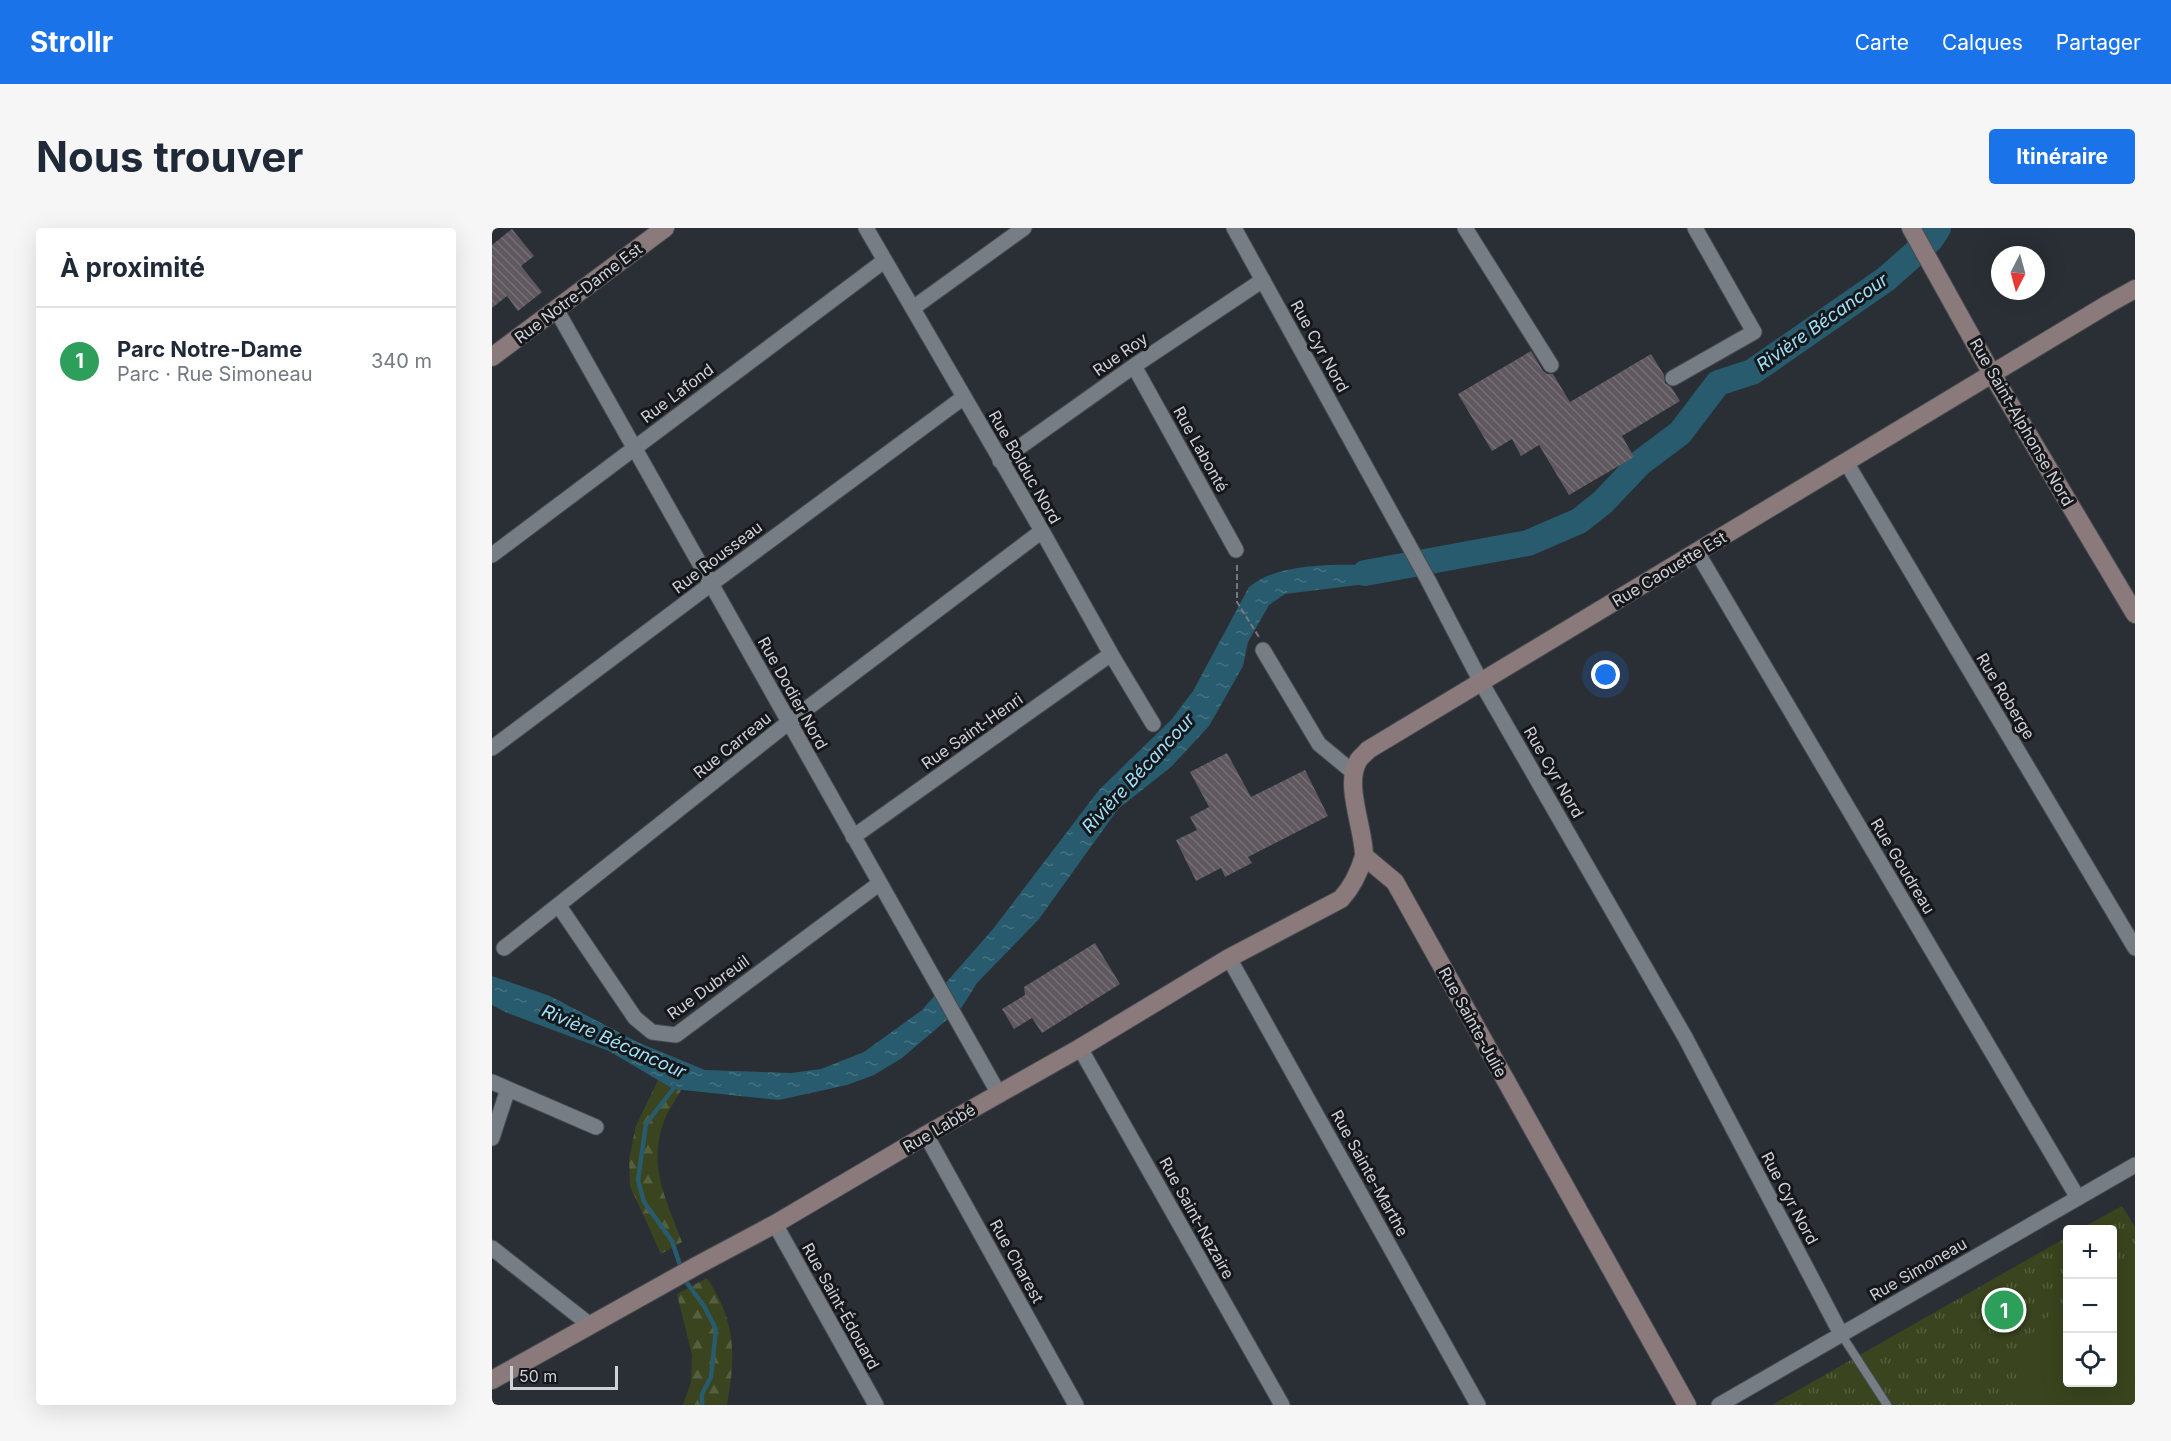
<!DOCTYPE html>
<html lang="fr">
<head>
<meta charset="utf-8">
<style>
	:root { --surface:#fff; --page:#f6f6f7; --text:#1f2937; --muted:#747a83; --line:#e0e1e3; --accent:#1a73e8 }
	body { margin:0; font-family:Inter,sans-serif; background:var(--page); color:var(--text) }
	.controls { position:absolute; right:18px; bottom:18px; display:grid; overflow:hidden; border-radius:6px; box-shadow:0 6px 24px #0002 }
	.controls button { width:54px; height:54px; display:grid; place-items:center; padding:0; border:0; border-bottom:2px solid var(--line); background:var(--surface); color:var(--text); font:30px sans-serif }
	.compass { position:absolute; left:1499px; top:18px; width:54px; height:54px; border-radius:50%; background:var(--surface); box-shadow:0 6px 24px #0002; rotate:186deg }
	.scale { position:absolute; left:18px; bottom:15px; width:108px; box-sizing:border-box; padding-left:6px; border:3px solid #ced1d6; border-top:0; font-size:16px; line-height:21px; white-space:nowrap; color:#ced1d6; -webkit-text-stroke:4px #15171a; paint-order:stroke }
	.you { position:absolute; left:1114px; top:447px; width:21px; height:21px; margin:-15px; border:4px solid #fff; border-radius:50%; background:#1a73e8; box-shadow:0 0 0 9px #1a73e833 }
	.badge { display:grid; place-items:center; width:39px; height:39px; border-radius:50%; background:var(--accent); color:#fff; font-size:20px; font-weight:700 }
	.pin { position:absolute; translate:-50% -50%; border:3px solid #fff; box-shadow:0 2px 6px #0006 }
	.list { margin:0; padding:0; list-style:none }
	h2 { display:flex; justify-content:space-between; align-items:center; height:78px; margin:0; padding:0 24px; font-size:26px }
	h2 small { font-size:20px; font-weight:400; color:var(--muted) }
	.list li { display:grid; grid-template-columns:39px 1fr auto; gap:18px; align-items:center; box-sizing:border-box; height:108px; padding:0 24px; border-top:2px solid var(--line) }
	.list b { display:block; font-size:22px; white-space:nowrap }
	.list p { margin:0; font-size:20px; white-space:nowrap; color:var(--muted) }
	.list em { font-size:20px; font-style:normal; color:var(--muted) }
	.icon { flex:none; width:33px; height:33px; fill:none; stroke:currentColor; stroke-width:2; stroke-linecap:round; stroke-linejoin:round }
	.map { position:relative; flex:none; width:1643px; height:1177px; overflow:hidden; border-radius:6px }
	header { display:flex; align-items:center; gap:36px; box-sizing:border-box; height:84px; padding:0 30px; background:var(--accent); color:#fff }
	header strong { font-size:28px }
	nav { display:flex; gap:33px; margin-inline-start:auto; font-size:21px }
	.intro { display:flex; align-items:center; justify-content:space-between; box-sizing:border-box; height:144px; padding:0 36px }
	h1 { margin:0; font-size:42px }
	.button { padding:15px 27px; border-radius:6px; background:var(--accent); color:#fff; font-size:21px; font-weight:700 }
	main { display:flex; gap:36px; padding:0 36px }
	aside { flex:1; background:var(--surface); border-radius:6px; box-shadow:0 6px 24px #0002 }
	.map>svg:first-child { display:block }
</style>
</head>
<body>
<header>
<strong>Strollr</strong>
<nav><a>Carte</a><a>Calques</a><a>Partager</a></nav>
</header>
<div class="intro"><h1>Nous trouver</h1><a class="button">Itinéraire</a></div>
<main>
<aside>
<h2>À proximité<small></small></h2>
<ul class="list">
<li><span class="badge" style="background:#2e9e5b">1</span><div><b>Parc Notre-Dame</b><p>Parc · Rue Simoneau</p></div><em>340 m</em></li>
</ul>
</aside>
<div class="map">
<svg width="1643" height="1177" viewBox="0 0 1643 1177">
	<defs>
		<pattern id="forest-firs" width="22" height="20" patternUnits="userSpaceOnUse" patternTransform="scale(1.5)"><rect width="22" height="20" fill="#3a441e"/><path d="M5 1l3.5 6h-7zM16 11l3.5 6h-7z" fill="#555e3e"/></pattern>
		<pattern id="park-tufts" width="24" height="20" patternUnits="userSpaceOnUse" patternTransform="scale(1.5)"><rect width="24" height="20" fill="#3a441e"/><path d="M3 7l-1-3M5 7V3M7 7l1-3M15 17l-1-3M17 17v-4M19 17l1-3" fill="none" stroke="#555e3e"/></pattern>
		<pattern id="water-ripples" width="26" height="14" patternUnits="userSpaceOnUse" patternTransform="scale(1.5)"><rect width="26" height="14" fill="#275b6d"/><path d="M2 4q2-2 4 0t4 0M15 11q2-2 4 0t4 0" fill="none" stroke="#457281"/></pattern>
		<pattern id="building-back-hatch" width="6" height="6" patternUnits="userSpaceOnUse" patternTransform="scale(1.5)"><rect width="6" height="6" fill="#60585f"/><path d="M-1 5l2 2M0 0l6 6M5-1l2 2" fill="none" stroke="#766f75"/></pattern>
	</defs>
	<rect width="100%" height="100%" fill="#2a2f36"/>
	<!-- forest -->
	<path fill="url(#forest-firs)" d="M166 852 181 861 189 862C183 873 175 884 171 896 156 940 175 973 190 1014L169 1026 138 958 137 931 144 898Z
		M215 1050C244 1094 244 1126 235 1177H191L199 1154 200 1127 185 1066Z"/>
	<!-- park -->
	<path fill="url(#park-tufts)" d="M1630 978 1643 999V1177H1280L1575 1009 1576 1154H1620V1002L1588 1001Z"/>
	<!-- garden -->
	<path fill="#3a441e" d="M1639 1030 1643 1035V1177H1524C1522 1124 1533 1104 1575 1074L1576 1154H1620L1621 1041Z"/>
	<!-- water -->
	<path fill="url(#water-ripples)" d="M906 337V352L793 366 777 377 756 414 751 438 717 498 679 539 626 581 547 691 485 755 470 779 410 830 382 847 355 857 287 872 181 861 117 823 13 784 0 777V748L58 768 145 814 213 842 299 845 329 841 372 824 430 782 501 701 607 562 680 491 701 463 757 359C791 330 863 338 906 337Z"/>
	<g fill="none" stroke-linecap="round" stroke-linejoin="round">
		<!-- stream -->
		<path stroke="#275b6d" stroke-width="4.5" d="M182 857 181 861 154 896 146 952 152 974 180 1013 190 1043
			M192 1051 212 1078 224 1101 219 1149 210 1166V1177"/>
		<!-- river -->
		<path stroke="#275b6d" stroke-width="26" d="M873 345 1036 315 1087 293 1111 274 1148 235 1188 205 1226 155 1260 144 1394 51 1439 11 1446 0"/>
	</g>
	<!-- building -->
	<path fill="url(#building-back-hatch)" d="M20 1 42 28 29 38 50 64 26 83 15 68 0 80V17Z
		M1039 123 1051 143 1055 146H1061L1078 174 1159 126 1172 147 1173 155 1179 159 1188 173 1130 208 1142 229 1077 267 1047 217 1029 228 1020 211 1000 223 966 166Z
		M735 525 759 569 813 542 836 588 756 629 760 635 733 649 729 640 704 653 684 612 705 602 698 589 717 579 698 544Z
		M603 715 628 756 550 805 540 790 522 801 510 781 533 767 532 759Z"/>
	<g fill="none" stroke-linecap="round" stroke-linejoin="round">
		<!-- lane casing -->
		<g stroke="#474b51" stroke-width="10">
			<path id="lane" d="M1349 1106 1395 1177"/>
		</g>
		<!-- street casing -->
		<g stroke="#474b51" stroke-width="17">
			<path id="street" d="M374 0 550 303 619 426 661 496
				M742 0 936 352 989 454 1193 809 1349 1106
				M973 0 1059 137
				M421 80 532 0
				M64 81 507 866
				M642 138 744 322
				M1181 150 1262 104 1203 0
				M508 233 642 138 771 52
				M1354 234 1643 720
				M1205 324 1586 970
				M0 327 392 33
				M771 422 827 516 862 545
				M0 520 219 356 472 169
				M361 609 619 426
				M67 678 143 790 160 804 184 807 388 655
				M12 720 297 494 550 303
				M737 730 986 1177
				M588 820 790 1177
				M0 854 104 899
				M434 907 584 1177
				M0 910 16 861
				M283 996 384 1177
				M0 1020 98 1097
				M1227 1177 1643 937"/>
		</g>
		<!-- secondary casing -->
		<g stroke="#474b51" stroke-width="20">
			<path id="secondary" d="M1419 0 1500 146 1643 386
				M0 129 173 0
				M0 1152 206 1037 283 996 434 907 588 820 737 730 849 671C861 658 867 645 872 628
				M1195 1177 903 654 872 628C872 601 852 557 866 533 868 529 873 526 876 522L1616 76 1643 61"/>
		</g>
		<!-- path -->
		<path stroke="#75797f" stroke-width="2" stroke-dasharray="6 3" stroke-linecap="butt" d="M745 337V374L767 409"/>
		<!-- lane -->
		<use href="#lane" stroke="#767d84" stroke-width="8"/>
		<!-- street -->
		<use href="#street" stroke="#767d84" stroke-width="15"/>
		<!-- secondary -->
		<use href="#secondary" stroke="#8a7a7b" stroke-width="18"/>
	</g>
	<g text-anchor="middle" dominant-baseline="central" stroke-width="6" stroke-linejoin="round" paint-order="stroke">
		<!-- street labels -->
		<g font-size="16" fill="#ced1d6" stroke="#15171a">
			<text transform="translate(86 65) rotate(-37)">Rue Notre-Dame Est</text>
			<text transform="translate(828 118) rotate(61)">Rue Cyr Nord</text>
			<text transform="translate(628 126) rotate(-35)">Rue Roy</text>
			<text transform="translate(185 165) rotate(-37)">Rue Lafond</text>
			<text transform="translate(1530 194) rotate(60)">Rue Saint-Alphonse Nord</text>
			<text transform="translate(709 221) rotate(61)">Rue Labonté</text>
			<text transform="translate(533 239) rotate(60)">Rue Bolduc Nord</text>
			<text transform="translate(225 329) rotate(-37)">Rue Rousseau</text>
			<text transform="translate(1177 341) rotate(-31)">Rue Caouette Est</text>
			<text transform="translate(301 465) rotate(61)">Rue Dodier Nord</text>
			<text transform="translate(1514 468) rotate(59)">Rue Roberge</text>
			<text transform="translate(480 503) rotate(-35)">Rue Saint-Henri</text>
			<text transform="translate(240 517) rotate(-39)">Rue Carreau</text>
			<text transform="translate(1062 544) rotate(60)">Rue Cyr Nord</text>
			<text transform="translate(1411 638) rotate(59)">Rue Goudreau</text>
			<text transform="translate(216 759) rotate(-36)">Rue Dubreuil</text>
			<text transform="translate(981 794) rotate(61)">Rue Sainte-Julie</text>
			<text transform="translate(447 900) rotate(-30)">Rue Labbé</text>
			<text transform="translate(878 945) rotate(61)">Rue Sainte-Marthe</text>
			<text transform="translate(1298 970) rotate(62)">Rue Cyr Nord</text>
			<text transform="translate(705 990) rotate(61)">Rue Saint-Nazaire</text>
			<text transform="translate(525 1033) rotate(61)">Rue Charest</text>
			<text transform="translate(1426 1041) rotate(-30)">Rue Simoneau</text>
			<text transform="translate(349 1078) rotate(61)">Rue Saint-Édouard</text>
		</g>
		<!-- water labels -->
		<g font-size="18" font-style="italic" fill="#9fe0f9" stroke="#15171a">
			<text transform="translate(1330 94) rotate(-35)">Rivière Bécancour</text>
			<text transform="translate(646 545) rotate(-47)">Rivière Bécancour</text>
			<text transform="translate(122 813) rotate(24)">Rivière Bécancour</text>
		</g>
	</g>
</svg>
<div class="controls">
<button>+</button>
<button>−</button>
<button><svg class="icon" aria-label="locate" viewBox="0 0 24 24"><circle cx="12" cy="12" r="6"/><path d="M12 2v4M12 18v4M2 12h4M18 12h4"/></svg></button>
</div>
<svg class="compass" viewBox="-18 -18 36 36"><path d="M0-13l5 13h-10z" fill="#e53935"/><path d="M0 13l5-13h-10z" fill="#747a83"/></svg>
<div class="scale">50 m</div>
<div class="you"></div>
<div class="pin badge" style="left:1512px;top:1082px;background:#2e9e5b">1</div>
</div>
</main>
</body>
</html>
